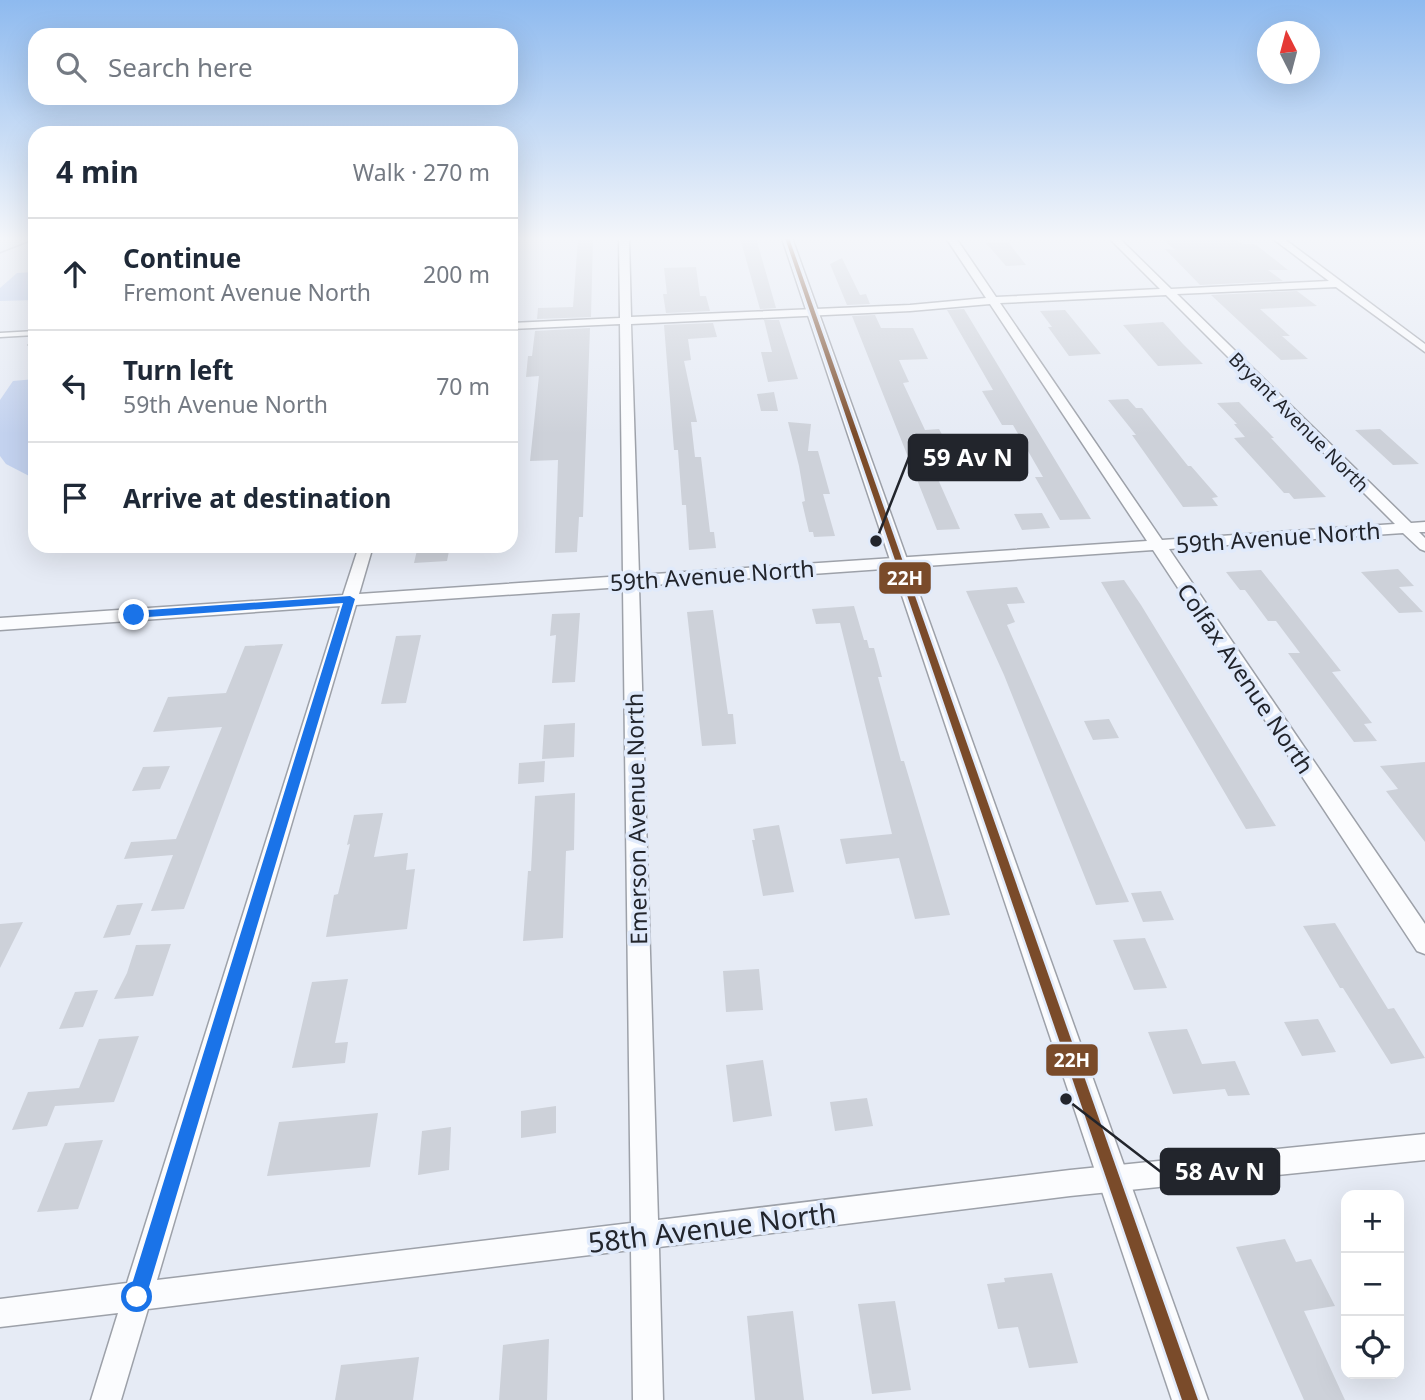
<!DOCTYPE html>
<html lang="en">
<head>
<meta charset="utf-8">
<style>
	:root { --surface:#fff; --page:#f6f6f7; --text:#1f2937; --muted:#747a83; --line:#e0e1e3 }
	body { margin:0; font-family:"Noto Sans",sans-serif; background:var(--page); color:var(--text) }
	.controls { position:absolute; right:21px; bottom:21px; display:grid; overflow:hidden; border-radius:14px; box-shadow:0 7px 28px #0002 }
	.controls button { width:63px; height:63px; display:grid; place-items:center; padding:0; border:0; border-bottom:2px solid var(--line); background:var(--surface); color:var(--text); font:35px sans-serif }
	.compass { position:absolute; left:1257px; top:21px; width:63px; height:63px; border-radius:50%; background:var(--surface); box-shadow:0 7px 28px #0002; rotate:354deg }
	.stop { position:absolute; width:21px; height:21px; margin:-16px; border:5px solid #1a73e8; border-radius:50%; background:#fff }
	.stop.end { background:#1a73e8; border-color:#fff; box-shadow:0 2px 7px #0008 }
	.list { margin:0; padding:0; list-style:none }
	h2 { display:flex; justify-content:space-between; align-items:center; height:91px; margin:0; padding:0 28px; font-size:30px }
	h2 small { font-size:23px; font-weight:400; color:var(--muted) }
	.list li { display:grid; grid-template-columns:46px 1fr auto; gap:21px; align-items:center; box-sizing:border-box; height:112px; padding:0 28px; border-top:2px solid var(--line) }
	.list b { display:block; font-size:26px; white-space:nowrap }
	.list p { margin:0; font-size:23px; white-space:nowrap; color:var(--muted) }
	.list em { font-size:23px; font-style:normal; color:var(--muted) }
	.icon { flex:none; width:38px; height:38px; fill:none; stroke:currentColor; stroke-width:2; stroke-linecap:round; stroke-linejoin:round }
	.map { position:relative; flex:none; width:1425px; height:1400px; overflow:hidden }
	.search { position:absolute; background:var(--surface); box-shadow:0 7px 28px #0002; left:28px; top:28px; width:490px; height:77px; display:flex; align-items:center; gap:18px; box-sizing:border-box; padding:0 24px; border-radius:21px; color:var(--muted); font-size:26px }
	.panel { position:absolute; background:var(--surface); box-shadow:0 7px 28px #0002; left:28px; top:126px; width:490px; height:427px; border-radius:21px }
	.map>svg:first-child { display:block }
</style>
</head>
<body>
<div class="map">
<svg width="1425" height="1400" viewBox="0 0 1425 1400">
	<rect width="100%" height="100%" fill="#e6ebf5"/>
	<!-- green -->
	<path fill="#c3d2ef" d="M35 272V300L0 301V288L17 273Z
		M35 379V479L6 464 0 456V400L13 381Z"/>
	<!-- building -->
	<path fill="#cdd1d9" d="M578 238H593L591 317 537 319 538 308 573 307Z
		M740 238H756L776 308 760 309Z
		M1235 238 1243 244H1255L1288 270H1268L1283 281 1200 285 1165 249 1175 250 1163 239Z
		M1008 242 1026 265 1006 266 986 243Z
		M842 258 860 295 866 294 870 304 847 305 830 264Z
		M696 267 700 296H706L710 311 666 313 663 294H667L664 268Z
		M1297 291 1317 306 1260 309 1290 336H1282L1308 359 1281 360 1211 295Z
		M964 309 1060 468 1091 519 1060 520 1035 477H1043L1013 425H1002L982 391 993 390 947 310Z
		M1065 310 1101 354 1069 356 1048 327H1052L1040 311Z
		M875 315 881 328H913L928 359 899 360 909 382 903 383 925 430 939 429 960 467 933 468 960 529 937 530 852 316Z
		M764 320H779L798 379 768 382 761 352H772Z
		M1163 322 1183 344 1203 364 1158 366 1123 325Z
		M713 323 717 337 688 339 691 360 684 361 697 422H691L695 457H701L710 532H714L716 548 689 550 686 505H682L678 450H674L664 325Z
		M590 328 583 517H579L577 552 555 553 558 460 530 461 539 376 526 377 528 356H532L535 331Z
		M774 392 778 411H761L757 394Z
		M1128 399 1136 408H1142L1188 466H1191L1218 497 1212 498 1218 506 1183 507 1132 435H1136L1108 400Z
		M1239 402 1274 438H1271L1326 497 1294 499 1289 493H1284L1234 438 1245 437 1234 424H1237L1217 403Z
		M788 422 811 424 808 451H818L830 494H823L835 536 814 537 813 532H809L802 502 805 501 799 466Z
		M1380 429 1419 464 1393 465 1355 430Z
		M1042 513 1050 528 1022 530 1014 514Z
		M418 546H450L447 561 414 563Z
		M1398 569 1414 586 1399 587 1423 612 1399 613 1361 572Z
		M1261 570 1341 671 1332 672 1372 723 1364 724 1377 741 1354 742 1288 653H1300L1276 621H1268L1245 590H1240L1226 572Z
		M1124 580 1141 605 1276 826 1246 829 1101 582Z
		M1017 587 1025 603 1007 604 1015 622 1007 625 1129 902 1096 905 1004 675 966 591Z
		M854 606 864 640H867L869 648H874L882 677H878L901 761H904L950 915 915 919 899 858 846 864 840 839 892 834 840 623 816 624 812 609Z
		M713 610 728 714H733L736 744 702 746 687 612Z
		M580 613 575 682 552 683 556 635 550 636 552 614Z
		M421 635 406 703 381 704 396 636Z
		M283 644 184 909 151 911 173 855 124 859 131 842 176 839 222 727 153 732 168 697 226 693 245 646Z
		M1109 719 1119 738 1093 740 1084 721Z
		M575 723 574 757 542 759 544 725Z
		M545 761 544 782 518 784 519 763Z
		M1425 762V842L1386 791 1398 789 1380 766Z
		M170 766 160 789 132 791 143 767Z
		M575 793 574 850 566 851 563 938 523 941 528 871H531L535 796Z
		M383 813 374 857 408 853 406 870 415 869 407 929 326 937 334 895 338 894 350 844 347 845 354 815Z
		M779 825 794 892 763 896 752 840H755L753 829Z
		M1161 891 1174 920 1143 922 1131 893Z
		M143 903 130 935 103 938 117 905Z
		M23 922 0 968V924Z
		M1335 923 1388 1009 1394 1008 1425 1058 1391 1064 1343 988H1340L1303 926Z
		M1145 938 1167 988 1134 990 1113 940Z
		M171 944 153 996 114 999 127 973 136 945Z
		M759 969 763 1010 726 1012 723 971Z
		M348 979 335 1043 348 1042 345 1063 292 1068 312 982Z
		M98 990 83 1027 59 1029 75 992Z
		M1318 1019 1336 1052 1302 1056 1284 1022Z
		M1187 1029 1202 1064 1235 1061 1250 1095 1228 1096 1225 1089 1173 1094 1148 1032Z
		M139 1036 114 1102 55 1106 47 1126 12 1130 28 1092 79 1088 99 1039Z
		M763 1060 772 1116 733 1122 726 1065Z
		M867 1098 873 1126 835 1131 830 1102Z
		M556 1106V1133L521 1138V1111Z
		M378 1113 370 1167 267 1176 279 1122Z
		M451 1127 449 1170 418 1175 422 1131Z
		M103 1140 78 1209 37 1212 65 1143Z
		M1285 1239 1296 1262 1311 1259 1335 1306 1304 1311 1345 1400H1304L1236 1247Z
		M1052 1273 1078 1363 1029 1368 1018 1327 998 1329 987 1284 1005 1282 1004 1278Z
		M895 1301 911 1390 872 1394 858 1304Z
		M793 1311 804 1400H755L747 1316Z
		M549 1339 547 1400H499L503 1345Z
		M419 1357 413 1400H335L341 1365Z"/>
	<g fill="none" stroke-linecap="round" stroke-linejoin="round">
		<!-- service casing -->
		<g stroke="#9da1a9" stroke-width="3">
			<path id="service" d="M35 331V335L0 337V333Z"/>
		</g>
		<!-- minor casing -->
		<g stroke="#9da1a9" stroke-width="3">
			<path id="minor" d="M619 238H629L631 317 910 305 986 298 946 238H956L996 297 1160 289 1109 238H1119L1171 289 1329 281 1272 238H1283L1425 344V352L1336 287 1177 294 1411 523 1425 522V532H1419L1425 538V551L1420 549 1403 533 1169 549 1425 924V954L1417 951 1153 550 639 586 658 1220 1070 1170 1425 1134V1160L1070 1196 659 1247 663 1400H633L631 1250 148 1309 121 1400H91L118 1313 0 1327V1299L127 1283 340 606 0 630V618L343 595 359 546H373L359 594 623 576 620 324 511 329V323L620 318ZM1166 295 1395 524 1162 540 1000 303ZM990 304 1147 541 639 575 631 324 910 311ZM623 587 631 1223 157 1280 356 605Z
				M35 342V349L31 348 29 345Z"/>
		</g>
		<!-- tertiary casing -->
		<g stroke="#9da1a9" stroke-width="3">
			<path id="tertiary" d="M782 238H792L1208 1400H1172Z"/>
		</g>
		<!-- motorway casing -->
		<g stroke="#b2b9c5" stroke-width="3">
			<path id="motorway" d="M8 238H30L28 241 0 252V241Z"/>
		</g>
		<!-- service -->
		<use href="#service" fill="#fbfcfe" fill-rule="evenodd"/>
		<!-- minor -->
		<use href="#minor" fill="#fbfcfe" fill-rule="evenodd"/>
		<!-- tertiary -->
		<use href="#tertiary" fill="#fbfcfe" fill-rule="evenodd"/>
		<!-- motorway -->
		<use href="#motorway" fill="#e4e9f2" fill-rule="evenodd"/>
		<!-- bus-1 casing -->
		<g stroke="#e0eafb" stroke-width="5">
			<path id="bus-1" d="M785 238H789L1198 1400H1182Z"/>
		</g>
		<!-- bus-1 -->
		<use href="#bus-1" fill="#7a4b2a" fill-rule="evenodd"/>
	</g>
	<!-- sky -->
	<linearGradient id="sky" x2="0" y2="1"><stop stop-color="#8ebaef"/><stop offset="0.55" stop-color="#f4f6fa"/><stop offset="1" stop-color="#f4f6fa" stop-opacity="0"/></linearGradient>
	<rect width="1425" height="434" fill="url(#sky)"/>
	<!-- route -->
	<path fill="#1a73e8" d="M350 596 355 599 146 1297 144 1303 137 1306 131 1303 128 1297 343 603 134 618 129 615 134 611Z"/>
	<g text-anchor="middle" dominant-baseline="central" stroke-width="7" stroke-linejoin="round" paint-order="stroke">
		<!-- far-street labels -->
		<g font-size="19" fill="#22252c" stroke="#e0eafb">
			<text transform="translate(1299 422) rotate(45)">Bryant Avenue North</text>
		</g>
		<!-- street labels -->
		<g font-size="23" fill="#22252c" stroke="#e0eafb">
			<text transform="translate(1278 537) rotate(-4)">59th Avenue North</text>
			<text transform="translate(712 575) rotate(-4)">59th Avenue North</text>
			<text transform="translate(1246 678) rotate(56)">Colfax Avenue North</text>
			<text transform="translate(636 819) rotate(-91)">Emerson Avenue North</text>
		</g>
		<!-- near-street labels -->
		<g font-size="28" fill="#22252c" stroke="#e0eafb">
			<text transform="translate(712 1227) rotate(-7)">58th Avenue North</text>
		</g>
	</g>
	<!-- callouts -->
	<path fill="none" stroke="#22252c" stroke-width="2.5" d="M876 541L909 457M1066 1099L1161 1172"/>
	<g fill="#22252c" stroke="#e0eafb" stroke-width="2.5">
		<circle cx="876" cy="541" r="7"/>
		<circle cx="1066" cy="1099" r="7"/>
	</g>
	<g fill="#22252c" stroke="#22252c" stroke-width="2.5">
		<rect x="909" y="435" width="118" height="45" rx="7"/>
		<rect x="1161" y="1149" width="118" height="45" rx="7"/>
	</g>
	<g font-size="24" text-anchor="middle" font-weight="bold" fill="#fff">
		<text x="968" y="466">59 Av N</text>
		<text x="1220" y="1180">58 Av N</text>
	</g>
	<g stroke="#e0eafb" stroke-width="2.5">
		<rect x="878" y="561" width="54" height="34" rx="7" fill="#7a4b2a"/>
		<rect x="1045" y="1043" width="54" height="34" rx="7" fill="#7a4b2a"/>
	</g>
	<g font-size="19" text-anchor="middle" font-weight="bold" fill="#fff">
		<text x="905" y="585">22H</text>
		<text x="1072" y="1067">22H</text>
	</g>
</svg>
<div class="controls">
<button>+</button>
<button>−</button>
<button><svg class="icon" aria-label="locate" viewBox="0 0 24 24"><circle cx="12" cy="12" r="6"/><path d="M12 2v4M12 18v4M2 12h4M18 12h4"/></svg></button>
</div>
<svg class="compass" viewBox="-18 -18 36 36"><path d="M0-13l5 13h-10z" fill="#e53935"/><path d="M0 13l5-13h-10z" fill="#747a83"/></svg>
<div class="stop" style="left:137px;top:1297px"></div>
<div class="stop end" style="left:134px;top:615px"></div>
<div class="search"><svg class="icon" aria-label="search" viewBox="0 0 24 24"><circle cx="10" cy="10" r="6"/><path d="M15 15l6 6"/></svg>Search here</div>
<section class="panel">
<h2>4 min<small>Walk · 270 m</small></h2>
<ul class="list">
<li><svg class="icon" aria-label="ahead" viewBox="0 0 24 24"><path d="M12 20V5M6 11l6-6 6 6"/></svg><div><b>Continue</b><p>Fremont Avenue North</p></div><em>200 m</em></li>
<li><svg class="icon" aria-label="left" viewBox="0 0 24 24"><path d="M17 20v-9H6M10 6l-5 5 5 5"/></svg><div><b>Turn left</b><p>59th Avenue North</p></div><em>70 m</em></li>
<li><svg class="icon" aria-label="arrive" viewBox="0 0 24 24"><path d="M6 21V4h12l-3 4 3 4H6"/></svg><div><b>Arrive at destination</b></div></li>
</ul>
</section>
</div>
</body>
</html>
